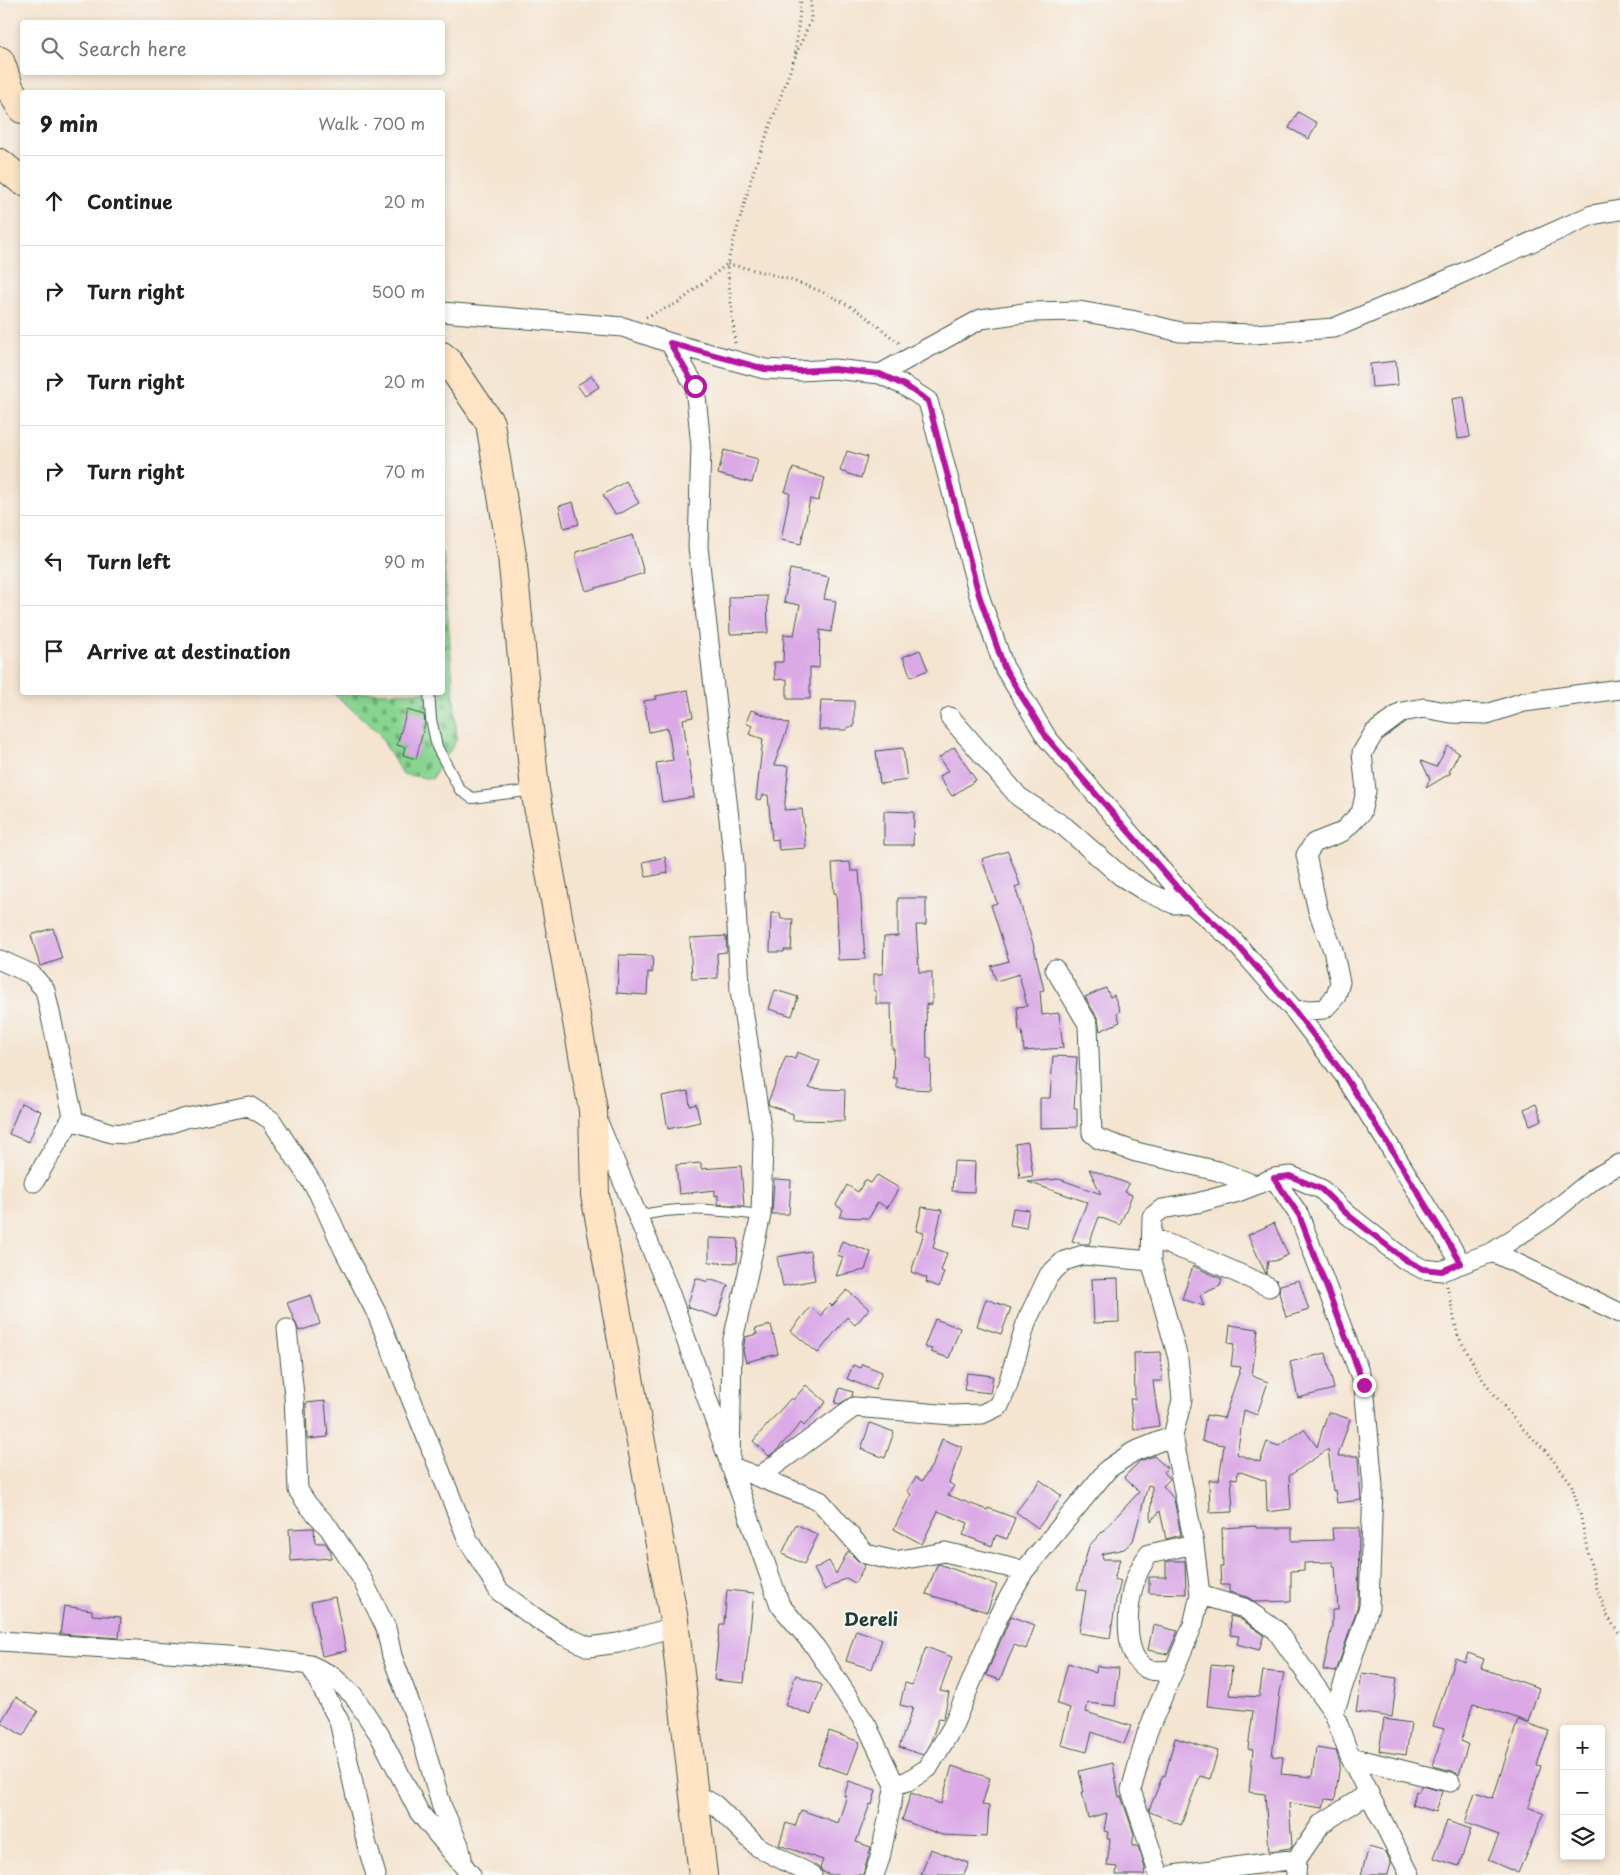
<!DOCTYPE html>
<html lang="en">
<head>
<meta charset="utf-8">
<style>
	:root { --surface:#fff; --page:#f2f2f2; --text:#202124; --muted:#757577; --line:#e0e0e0 }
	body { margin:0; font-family:"Playpen Sans",sans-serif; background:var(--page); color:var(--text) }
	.controls { position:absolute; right:15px; bottom:15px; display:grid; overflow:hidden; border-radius:5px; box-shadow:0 2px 8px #0003 }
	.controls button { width:45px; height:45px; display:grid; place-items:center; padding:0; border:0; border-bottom:1px solid var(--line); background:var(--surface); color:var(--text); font:25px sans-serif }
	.stop { position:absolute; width:15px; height:15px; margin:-11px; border:4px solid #b5179e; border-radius:50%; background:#fff }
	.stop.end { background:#b5179e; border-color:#fff; box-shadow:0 1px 5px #0008 }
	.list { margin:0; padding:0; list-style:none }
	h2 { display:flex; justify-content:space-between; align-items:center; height:65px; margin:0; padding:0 20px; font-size:21px }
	h2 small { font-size:16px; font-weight:400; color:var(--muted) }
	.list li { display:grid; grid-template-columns:32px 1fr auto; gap:15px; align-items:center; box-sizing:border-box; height:90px; padding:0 20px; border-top:1px solid var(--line) }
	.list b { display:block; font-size:19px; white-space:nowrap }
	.list em { font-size:16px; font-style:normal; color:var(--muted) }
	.icon { flex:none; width:28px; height:28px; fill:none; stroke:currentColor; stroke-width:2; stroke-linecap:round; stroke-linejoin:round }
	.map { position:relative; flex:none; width:1620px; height:1875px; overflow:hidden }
	.search { position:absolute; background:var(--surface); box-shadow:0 2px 8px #0003; left:20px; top:20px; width:425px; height:55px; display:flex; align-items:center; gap:12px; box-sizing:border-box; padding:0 18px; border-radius:5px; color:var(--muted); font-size:19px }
	.panel { position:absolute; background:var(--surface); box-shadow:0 2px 8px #0003; left:20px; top:90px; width:425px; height:605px; border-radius:5px }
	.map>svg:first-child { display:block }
</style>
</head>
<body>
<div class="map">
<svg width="1620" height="1875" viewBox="0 0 1620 1875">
	<defs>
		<pattern id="cemetery-stones" width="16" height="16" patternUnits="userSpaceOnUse" patternTransform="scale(1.25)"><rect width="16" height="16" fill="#88d491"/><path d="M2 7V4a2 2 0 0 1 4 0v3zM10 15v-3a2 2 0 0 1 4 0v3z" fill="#6fad77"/></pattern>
	</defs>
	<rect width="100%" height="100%" fill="#f6f6f2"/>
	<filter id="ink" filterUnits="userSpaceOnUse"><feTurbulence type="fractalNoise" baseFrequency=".02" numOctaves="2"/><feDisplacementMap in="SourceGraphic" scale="10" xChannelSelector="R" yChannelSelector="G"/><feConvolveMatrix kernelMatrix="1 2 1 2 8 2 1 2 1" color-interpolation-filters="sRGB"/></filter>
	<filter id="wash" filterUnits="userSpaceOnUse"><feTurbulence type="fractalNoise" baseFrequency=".0096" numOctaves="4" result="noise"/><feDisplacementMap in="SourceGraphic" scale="20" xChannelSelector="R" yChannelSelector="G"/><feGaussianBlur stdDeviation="1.12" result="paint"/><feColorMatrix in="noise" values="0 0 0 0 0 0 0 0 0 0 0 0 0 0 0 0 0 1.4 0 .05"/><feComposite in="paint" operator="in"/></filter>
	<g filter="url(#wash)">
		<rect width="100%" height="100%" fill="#f4e4d0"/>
		<!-- cemetery -->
		<path fill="url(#cemetery-stones)" stroke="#548862" d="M443 552 457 739 432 779 402 774 378 732 333 693 442 692Z"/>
		<g id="blocks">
			<!-- building -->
			<path fill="#daa9e6" d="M1298 112 1317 123 1309 139 1289 128Z
				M1396 361 1398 385 1372 387 1370 364Z
				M592 376 599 387 585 396 577 385Z
				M1464 397 1470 437 1458 439 1452 399Z
				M724 450 758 459 752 483 718 474Z
				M847 451 867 457 861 478 840 471Z
				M793 468 825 478 818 501 810 499 801 544 781 540 790 493 785 492Z
				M626 481 639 503 623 512 615 514 603 495Z
				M573 502 579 524 564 528 559 506Z
				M633 535 644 573 586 591 576 558V552Z
				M790 569 829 577 824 599 836 601 831 632 820 630 819 668 810 667V699H787V679L775 680 774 662H783L784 634 794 635 800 605 784 602Z
				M767 596 768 633 730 634 729 597Z
				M920 650 928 670 911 677 903 657Z
				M688 690 693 717 683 719 694 797 662 802 656 763 673 760 668 728 649 732 644 701 657 699 656 696Z
				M821 700 854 701V727H847V730H819Z
				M407 710 424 715 425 723 416 759 403 755 405 747 397 745Z
				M751 710 789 724 774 765 789 766 784 810 802 809 806 848 779 850 778 839 772 840 768 795H763L761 800 756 799 763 739 749 734 752 726 746 723Z
				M1448 746 1459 753 1449 772 1451 773 1426 788 1430 779 1421 761 1436 767Z
				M954 747 976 780 952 796 939 777 948 771 939 758Z
				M903 748 907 780 880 784 876 751Z
				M884 811 914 812 913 845H884Z
				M1008 851 1020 885 1015 887 1033 943 1044 990 1040 991 1042 1015 1059 1013 1063 1048 1024 1051 1022 1030 1019 1031 1017 1007 1027 1006 1019 974 996 981 991 966 1009 961 991 905 997 903 982 859Z
				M665 857 668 873 646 877 643 862Z
				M850 862 851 871H859L865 959 838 960 837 934H838L836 893H834L832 863Z
				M898 898H926V925H916L919 972H932V1005L926 1004 927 1059 931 1060 930 1090 897 1088V1078H893L894 1049H892L891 1004H876V991H874V974H883L884 937 898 936Z
				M771 913H780L781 919H793L791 950H784V952H770Z
				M53 928 62 959 40 966 31 935Z
				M726 936 727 952 717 953 718 978 692 979 690 938Z
				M619 955 653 956 652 973 648 972 647 995 617 993Z
				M1106 988 1110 997 1114 995 1120 1011 1117 1013 1120 1022 1100 1031 1098 1019 1085 997Z
				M775 990 798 997 792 1016 769 1009Z
				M797 1052 820 1061 809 1088 845 1090 844 1121 793 1120V1114L769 1105 768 1102 786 1056 795 1059Z
				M1053 1056 1077 1057 1074 1108H1077V1127L1040 1128V1098H1050Z
				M688 1091 690 1106 696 1104 700 1122 668 1129 662 1096Z
				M21 1103 41 1111 29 1142 9 1134Z
				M1536 1104 1542 1120 1530 1125 1524 1109Z
				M1028 1142 1033 1176 1020 1178 1015 1144Z
				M954 1161 975 1162 974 1192 952 1191Z
				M701 1163V1169L741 1166 744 1206 718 1204V1195L715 1196V1190L679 1194 676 1165Z
				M1089 1169 1129 1184 1125 1192 1132 1195 1120 1225 1099 1217 1089 1244H1081L1072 1241 1087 1202 1028 1182 1059 1179 1101 1194Z
				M877 1175 899 1188 887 1208 878 1202 869 1218 839 1217 843 1210 836 1205 847 1185 858 1192 865 1180 871 1183Z
				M774 1179 791 1180 789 1214H772Z
				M922 1207 942 1210 933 1248 947 1253 941 1271 944 1272 939 1287 926 1282 927 1278 911 1272 924 1233 916 1231Z
				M1013 1208 1029 1210 1026 1228 1010 1225Z
				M1274 1223 1288 1255 1275 1261H1269L1268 1260 1266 1274 1248 1235Z
				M709 1238 738 1239 737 1263 709 1262Z
				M842 1241 871 1252 865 1270 836 1276 843 1257 837 1255Z
				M810 1251 815 1280 783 1286 777 1257Z
				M1193 1266 1222 1279 1220 1286 1200 1295 1204 1306 1182 1299Z
				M696 1278 708 1282V1279L728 1285 717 1317 687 1307Z
				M1118 1278 1119 1322 1094 1323 1092 1279Z
				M1299 1280 1309 1310 1286 1317 1279 1293 1280 1285Z
				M847 1290 869 1309 855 1325 847 1317 818 1353 791 1331 810 1307 821 1316 823 1312 830 1304 832 1306Z
				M311 1295 320 1324 299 1331 287 1303Z
				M986 1299 1011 1308 1001 1334 977 1326Z
				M935 1319 960 1328 949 1358 931 1352 932 1349 924 1347Z
				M771 1325 778 1354 746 1362 743 1351 745 1337 757 1334 755 1329Z
				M1230 1325 1258 1329 1252 1376 1268 1382 1257 1415 1244 1410 1237 1454 1260 1462 1267 1442 1279 1446 1304 1429 1317 1447 1328 1412 1350 1419 1338 1456H1358L1361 1500 1337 1503 1335 1490 1333 1491 1328 1449 1289 1476 1291 1509 1267 1512 1266 1481 1238 1471 1237 1479 1231 1478 1233 1512 1210 1513 1209 1480H1219L1224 1445 1202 1441 1206 1415 1224 1418 1241 1367 1231 1366 1234 1344 1228 1343Z
				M1161 1352 1162 1381H1153L1159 1426 1134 1430 1130 1399H1135L1134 1353Z
				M1326 1353 1334 1389 1298 1398 1290 1362Z
				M862 1364 882 1372 875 1390 847 1379 853 1365 861 1368Z
				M967 1373 993 1376 990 1393 964 1390Z
				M806 1385 826 1402 804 1426 801 1423 777 1450 769 1456 753 1441 791 1398 793 1400Z
				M840 1388 853 1392 852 1397 839 1404 835 1403Z
				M325 1401 328 1437 307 1439 306 1403Z
				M870 1423 894 1432 885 1458 861 1449Z
				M942 1439 962 1447 949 1483 954 1486 948 1495 987 1510 988 1508 1015 1518 1007 1539 996 1535 992 1546 963 1535 968 1523 938 1511 922 1544 894 1529 911 1494 907 1491 916 1477 922 1481 934 1462Z
				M1154 1456 1167 1468 1164 1472 1170 1479 1163 1486 1174 1499 1181 1535 1166 1539 1160 1511 1151 1521 1152 1486 1148 1485 1133 1541 1124 1549 1102 1554 1103 1559H1120L1114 1579 1121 1581 1116 1600 1110 1638 1079 1633 1086 1591 1077 1589 1089 1546 1139 1492 1124 1477 1140 1461Z
				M1040 1480 1062 1496 1038 1528 1016 1512Z
				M796 1524 818 1535 804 1564 782 1554Z
				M1256 1526V1528H1292V1541L1333 1540 1332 1528H1359L1358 1605 1336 1672 1323 1670 1332 1626V1610H1338L1335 1566H1333V1562L1304 1563V1570L1291 1571V1601L1255 1602 1247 1597 1229 1592V1585H1221L1220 1567H1223L1222 1528Z
				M314 1528 315 1543H325L331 1551V1558L291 1561 289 1529Z
				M848 1551 858 1561 865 1565 855 1583 846 1578 825 1590 814 1569 829 1561 836 1574Z
				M1171 1561H1185L1186 1594 1149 1593V1577H1166V1562Z
				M939 1564 997 1585 987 1612 926 1594 937 1565Z
				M727 1590 754 1593 744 1683 714 1680 720 1624H724Z
				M335 1597 346 1651 322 1656 311 1602Z
				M64 1606 92 1610V1615L121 1617 119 1638 60 1634Z
				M1011 1616 1035 1625 1026 1649 1014 1645 1000 1680 986 1675Z
				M1230 1616 1239 1618 1264 1635 1259 1650 1237 1644 1239 1636 1231 1635Z
				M1153 1625 1178 1631 1168 1654 1148 1650Z
				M856 1630 882 1639 872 1669 846 1661Z
				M926 1647 952 1657 940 1691 949 1693 944 1717V1719L939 1718 931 1741 923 1755 899 1747 913 1708 900 1705 905 1683 912 1685Z
				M1468 1653 1484 1659 1481 1668 1539 1688 1528 1722 1474 1703 1461 1741 1468 1744 1459 1775 1453 1771 1433 1766 1444 1729 1433 1726 1455 1658 1465 1662Z
				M1068 1663 1096 1673 1097 1666 1119 1668 1115 1706 1088 1703 1086 1712 1131 1726 1124 1744 1092 1732 1087 1752 1061 1745 1070 1708 1057 1704Z
				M1211 1665 1232 1667 1229 1695 1259 1697 1263 1671 1284 1673 1280 1692 1272 1756 1283 1757 1281 1774 1312 1777 1316 1748 1336 1751 1340 1763 1335 1800 1325 1799 1323 1808 1289 1803 1292 1847 1291 1848 1269 1851 1265 1794 1249 1792 1253 1750 1248 1749 1253 1711 1207 1706Z
				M1362 1673 1397 1678 1392 1717 1356 1712Z
				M796 1675 822 1685 811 1715 785 1705Z
				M16 1697 38 1711 23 1736 1 1722Z
				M1384 1719 1411 1723 1406 1755 1379 1751Z
				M1518 1720 1549 1731 1537 1765 1541 1766 1528 1807 1544 1814 1518 1873 1488 1860 1499 1835 1465 1823 1475 1792 1493 1798Z
				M829 1731 860 1742 848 1774 818 1764Z
				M1175 1738 1218 1751 1210 1779 1200 1776 1181 1825 1150 1812 1149 1810 1163 1775 1165 1776Z
				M1113 1763 1119 1797 1121 1796 1134 1834 1132 1846H1138L1145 1868 1144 1875H1116L1117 1867 1107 1866 1110 1839H1107L1108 1832 1104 1831 1107 1813 1088 1818 1082 1792H1084L1079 1771Z
				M952 1766 990 1778 982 1805 989 1806 987 1837 942 1835 902 1820 911 1793 941 1804Z
				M849 1781 876 1790 872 1805 870 1804 856 1842 871 1847 863 1875H831L823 1872 820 1868 823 1860 779 1845 786 1823 795 1826 801 1810 838 1823 847 1796H844Z
				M1421 1786 1442 1791 1436 1812 1412 1805 1416 1791 1419 1792Z
				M1447 1821 1471 1829 1459 1866 1434 1858Z
				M1369 1847 1386 1852 1391 1863 1388 1875H1361Z
				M930 1849 969 1863 964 1875H921Z"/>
		</g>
	</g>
	<g filter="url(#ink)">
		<use href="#blocks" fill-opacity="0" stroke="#3f564b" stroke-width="1"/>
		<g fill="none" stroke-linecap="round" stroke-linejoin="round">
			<!-- lane casing -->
			<g stroke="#3f564b" stroke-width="12">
				<path id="lane" d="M429 692 431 719 437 747 460 790 472 798 534 790
					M638 1216C682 1205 716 1210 761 1215"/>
			</g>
			<!-- street casing -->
			<g stroke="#3f564b" stroke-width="21">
				<path id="street" d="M442 312 623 327 670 343 695 386 701 446 698 547 734 862 740 990 763 1141 761 1215 732 1344 730 1466 820 1501 866 1554 895 1561 945 1552 1024 1571
					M670 343 765 369 800 371 834 369 880 374 905 386 928 401 979 595 1004 667 1047 738 1190 903 1232 939 1295 1011 1344 1075 1390 1147 1461 1263
					M880 374 981 319 1031 312 1079 311 1131 320 1180 332 1254 334 1334 328 1431 287 1592 215 1620 210
					M950 717 1019 797 1065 827 1121 876 1145 891 1174 904 1190 903
					M0 960 31 974 45 990 73 1116 34 1182
					M1055 969 1088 1024 1092 1133 1099 1139 1136 1152 1218 1171 1255 1185
					M1295 1011 1324 1009 1336 996 1340 982 1333 950 1318 911 1306 855 1314 843 1342 832 1361 813 1366 791 1362 753 1374 733 1402 712 1424 708 1451 713 1487 714 1524 702 1620 689
					M71 1120 111 1133 128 1134 150 1130 186 1118 249 1106 271 1120 318 1192 344 1250 377 1314 468 1540 499 1591 534 1617 563 1635 589 1647 618 1643 674 1627
					M598 1122 669 1291 780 1605 816 1648 867 1726 895 1785 880 1858 874 1875
					M1274 1178 1299 1215 1364 1385 1373 1487 1369 1607 1334 1713
					M1152 1238 1197 1255 1269 1287
					M1493 1252 1620 1313
					M287 1329 294 1395 298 1490 308 1505 329 1528 361 1577 386 1628 392 1656 418 1725 442 1807 459 1845 462 1858
					M759 1477 854 1407 952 1415 982 1414 999 1406 1007 1387 1027 1320 1049 1275 1064 1261 1083 1255 1151 1261
					M1200 1595 1244 1608 1276 1630 1334 1713 1350 1757 1410 1875
					M0 1641 258 1658 310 1665 331 1675 353 1695 379 1734 419 1812 471 1875
					M310 1665 339 1721 367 1845 376 1875
					M1174 1670C1167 1670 1157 1672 1150 1670 1120 1660 1127 1601 1136 1578 1139 1569 1144 1561 1149 1554L1194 1544
					M1350 1757 1450 1782
					M895 1785 908 1781 928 1768 952 1728 999 1615 1024 1571 1108 1469 1133 1452 1173 1436
					M694 1793 715 1805 758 1847 812 1875
					M1159 1875 1131 1790 1147 1733 1193 1625 1200 1595 1194 1544 1173 1436 1182 1400 1178 1358 1151 1261 1152 1217 1162 1209 1197 1203 1238 1192 1274 1178 1291 1176 1321 1189 1347 1214 1404 1259 1423 1269 1442 1271 1493 1252 1548 1216 1593 1179 1620 1164
					M1173 1875 1297 1859
					M1296 1875 1297 1859 1321 1824 1369 1793"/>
			</g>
			<!-- secondary casing -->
			<g stroke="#3f564b" stroke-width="30">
				<path id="secondary" d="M0 61 10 89 22 109
					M0 163 22 181
					M442 356 448 361 490 423 512 556 535 790 593 1110 595 1195 674 1620 703 1875"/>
			</g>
			<!-- path -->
			<path stroke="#3f564b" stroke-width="3" stroke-dasharray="1 4" stroke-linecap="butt" d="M796 54 811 20V0
				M646 317 678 303 727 264 754 170 795 57 801 0
				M735 343 727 264C775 274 816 285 858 311 873 321 886 334 901 344
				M1447 1286 1458 1336 1483 1380 1518 1424 1545 1450 1571 1483 1580 1513 1587 1549 1597 1589 1608 1617 1620 1635"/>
			<!-- lane -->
			<use href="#lane" stroke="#fff" stroke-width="10"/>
			<!-- street -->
			<use href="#street" stroke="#fff" stroke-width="19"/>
			<!-- secondary -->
			<use href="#secondary" stroke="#fee4c5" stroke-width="28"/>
		</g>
	</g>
	<g fill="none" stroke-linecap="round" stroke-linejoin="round" filter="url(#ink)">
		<!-- route -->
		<path stroke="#b5179e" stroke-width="6" d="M695 386 670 343 765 369 800 371 834 369 880 374 906 386 928 401 979 595 1004 667 1047 738 1190 902 1232 939 1295 1011 1344 1075 1390 1147 1461 1263 1442 1271 1423 1269 1404 1259 1347 1214 1321 1189 1290 1176 1274 1178 1299 1215 1364 1385"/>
	</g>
	<g text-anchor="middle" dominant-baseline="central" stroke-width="4.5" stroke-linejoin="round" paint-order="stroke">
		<!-- quarter labels -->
		<g font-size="18" font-weight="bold" fill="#1f3d34" stroke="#f6f6f2">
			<text x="871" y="1618">Dereli</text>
		</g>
	</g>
</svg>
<div class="controls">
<button>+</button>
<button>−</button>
<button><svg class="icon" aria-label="layers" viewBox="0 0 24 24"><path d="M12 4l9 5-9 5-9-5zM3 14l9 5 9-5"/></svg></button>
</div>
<div class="stop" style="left:695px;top:386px"></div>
<div class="stop end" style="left:1364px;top:1385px"></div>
<div class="search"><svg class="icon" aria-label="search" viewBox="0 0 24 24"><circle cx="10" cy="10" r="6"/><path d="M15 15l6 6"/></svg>Search here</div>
<section class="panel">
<h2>9 min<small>Walk · 700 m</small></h2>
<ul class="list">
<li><svg class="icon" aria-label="ahead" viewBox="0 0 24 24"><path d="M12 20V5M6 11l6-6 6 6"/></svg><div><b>Continue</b></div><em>20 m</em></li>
<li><svg class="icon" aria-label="right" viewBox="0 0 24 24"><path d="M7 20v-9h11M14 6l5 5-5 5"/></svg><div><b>Turn right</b></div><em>500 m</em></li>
<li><svg class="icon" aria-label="right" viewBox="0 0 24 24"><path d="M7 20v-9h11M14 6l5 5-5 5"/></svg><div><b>Turn right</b></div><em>20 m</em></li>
<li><svg class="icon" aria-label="right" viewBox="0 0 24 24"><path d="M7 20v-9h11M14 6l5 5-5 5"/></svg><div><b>Turn right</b></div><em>70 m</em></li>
<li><svg class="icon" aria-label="left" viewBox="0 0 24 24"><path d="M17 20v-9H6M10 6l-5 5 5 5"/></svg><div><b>Turn left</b></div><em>90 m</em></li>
<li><svg class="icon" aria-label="arrive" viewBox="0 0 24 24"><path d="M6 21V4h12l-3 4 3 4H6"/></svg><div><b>Arrive at destination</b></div></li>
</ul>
</section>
</div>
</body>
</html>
